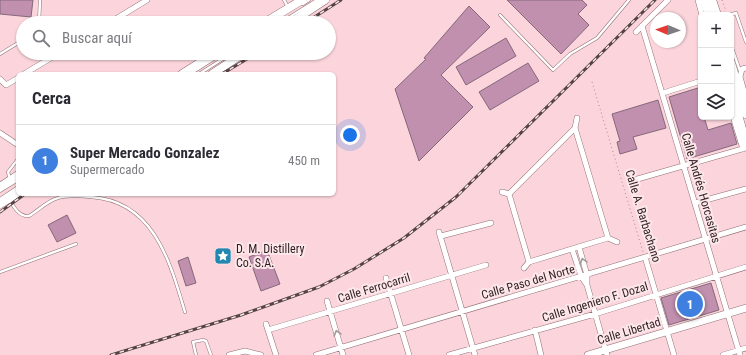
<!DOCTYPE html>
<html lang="es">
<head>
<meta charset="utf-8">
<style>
	:root { --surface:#fff; --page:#f7f7f7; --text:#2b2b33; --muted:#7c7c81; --line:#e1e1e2; --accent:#7c3aed }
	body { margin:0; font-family:"Roboto Condensed",sans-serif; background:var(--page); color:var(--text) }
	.controls { position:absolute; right:12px; top:12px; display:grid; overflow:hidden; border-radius:6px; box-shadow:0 1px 3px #0004 }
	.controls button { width:36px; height:36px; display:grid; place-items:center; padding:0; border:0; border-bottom:1px solid var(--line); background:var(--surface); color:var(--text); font:20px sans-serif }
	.compass { position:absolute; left:650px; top:12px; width:36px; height:36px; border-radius:50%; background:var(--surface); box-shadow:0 1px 3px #0004; rotate:272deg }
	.you { position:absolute; left:350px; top:135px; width:14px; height:14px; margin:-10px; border:3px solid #fff; border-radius:50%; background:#1a73e8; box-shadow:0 0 0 6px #1a73e833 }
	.badge { display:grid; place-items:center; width:26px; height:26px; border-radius:50%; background:var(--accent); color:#fff; font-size:13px; font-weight:700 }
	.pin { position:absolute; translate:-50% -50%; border:2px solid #fff; box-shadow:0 1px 4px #0006 }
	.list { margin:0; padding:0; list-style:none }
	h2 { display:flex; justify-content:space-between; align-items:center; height:52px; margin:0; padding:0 16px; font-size:17px }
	h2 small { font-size:13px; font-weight:400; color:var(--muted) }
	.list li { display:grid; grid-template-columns:26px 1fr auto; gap:12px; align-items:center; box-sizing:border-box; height:72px; padding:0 16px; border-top:1px solid var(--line) }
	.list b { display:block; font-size:15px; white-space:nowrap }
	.list p { margin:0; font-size:13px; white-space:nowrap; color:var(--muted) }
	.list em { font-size:13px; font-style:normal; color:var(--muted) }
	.icon { flex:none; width:22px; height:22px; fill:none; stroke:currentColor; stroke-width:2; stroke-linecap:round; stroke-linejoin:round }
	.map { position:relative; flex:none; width:746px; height:355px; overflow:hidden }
	.search { position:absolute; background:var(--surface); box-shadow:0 1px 3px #0004; left:16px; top:16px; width:320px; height:44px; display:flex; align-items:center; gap:10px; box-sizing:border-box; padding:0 14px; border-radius:22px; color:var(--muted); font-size:15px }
	.panel { position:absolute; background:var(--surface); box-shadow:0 1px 3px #0004; left:16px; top:72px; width:320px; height:124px; border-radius:6px }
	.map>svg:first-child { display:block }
</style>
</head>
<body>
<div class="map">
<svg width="746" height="355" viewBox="0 0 746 355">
	<rect width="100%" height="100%" fill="#fbd5db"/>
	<!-- building -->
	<path fill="#c190af" stroke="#84687a" d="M0 0H33L31 17 0 14Z
		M507 0H582L587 5 578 14 589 25 561 54Z
		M469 6 490 27 441 75 473 107 419 161 395 89 426 59 424 58Z
		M506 38 516 56 466 85 456 67Z
		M528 63 539 81 490 110 479 92Z
		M701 87V117H704L708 130 731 123 737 144 687 159 669 97Z
		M658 100 666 128 633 137 637 149 620 154 617 142 620 141 612 114Z
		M67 215 76 233 57 242 48 225Z
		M267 250 280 284 261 291 249 257Z
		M188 257 196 283 186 286 178 261Z
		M711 283 719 310 669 325 661 298Z"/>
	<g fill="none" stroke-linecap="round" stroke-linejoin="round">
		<!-- lane casing -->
		<g stroke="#916f75" stroke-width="3.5">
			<path id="lane" d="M284 0 288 7
				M303 4 309 0
				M500 15 553 70 570 54 597 38 629 0
				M728 15 736 13 746 42
				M39 23 40 0
				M272 23 281 17
				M280 23 317 0
				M731 45 740 71
				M0 54 23 40
				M190 74 223 53
				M199 74 232 53
				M10 180 8 172 18 159
				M0 191 18 180
				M0 199 18 187
				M9 199C14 207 19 217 29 216 39 210 47 201 58 198 68 195 81 196 91 197 154 201 170 262 185 312
				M0 272 76 244
				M196 355 193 342 203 340 206 341 211 355"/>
		</g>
		<!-- street casing -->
		<g stroke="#916f75" stroke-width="6">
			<path id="street" d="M698 0 702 15
				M109 23 147 0
				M642 26 740 355
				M636 32 668 0
				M746 68 742 69 740 77 746 98
				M24 74 59 53
				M0 79 6 85 18 78
				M663 93 701 81
				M731 110 743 149
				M577 118 575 128 608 238
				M0 133 18 145
				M634 180 746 148
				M502 192 509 194
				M509 194 575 128
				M509 194 529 262
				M695 203 746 189
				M439 232 475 355
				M441 236 491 223
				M608 238 617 242
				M579 247 587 275V285L607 355
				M572 249 581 276 587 285
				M645 257 674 355
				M529 262 608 238
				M524 268 529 262
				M386 278 409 355
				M327 301 343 355
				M266 324 276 355
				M268 330 486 265
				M535 330 541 355
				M229 355 245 351 261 355
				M316 355 746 227
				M449 355 595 314 746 267
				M723 355 746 348"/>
		</g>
		<!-- secondary casing -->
		<g stroke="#916f75" stroke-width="8">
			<path id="secondary" d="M588 355 746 308"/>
		</g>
		<!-- primary casing -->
		<g stroke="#916f75" stroke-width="9">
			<path id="primary" d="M704 0 709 15
				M712 0 717 15
				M264 23 302 0
				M290 23 325 0
				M731 63 746 114
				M182 74 215 53
				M212 74 244 53
				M731 90 746 143
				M0 187 18 175
				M0 204 18 193"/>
		</g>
		<!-- path -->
		<path stroke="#a88b90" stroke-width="1" stroke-dasharray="1 3" stroke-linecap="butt" d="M722 0 726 11
			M592 82 643 252"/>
		<!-- lane -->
		<use href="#lane" stroke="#fff" stroke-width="2.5"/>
		<!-- street -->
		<use href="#street" stroke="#fff" stroke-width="5"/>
		<!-- secondary -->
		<use href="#secondary" stroke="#fff" stroke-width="7"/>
		<!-- primary -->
		<use href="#primary" stroke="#fff" stroke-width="8"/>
		<!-- rail casing -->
		<g stroke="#564346" stroke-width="3">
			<path id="rail" d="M305 23 341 0
				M222 74 257 53
				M0 212 25 194
				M111 355 241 315 319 287 354 269 404 238 456 197 655 0"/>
		</g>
		<!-- rail -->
		<use href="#rail" stroke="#fee7ea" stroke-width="1.5" stroke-dasharray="4.5" stroke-linecap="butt"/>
	</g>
	<!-- one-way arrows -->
	<defs><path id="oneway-chevron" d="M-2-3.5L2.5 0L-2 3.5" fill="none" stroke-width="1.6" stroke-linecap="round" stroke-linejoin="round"/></defs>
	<g stroke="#a0999a">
		<use href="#oneway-chevron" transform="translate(583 261) rotate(-107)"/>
		<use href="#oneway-chevron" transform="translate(337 333) rotate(-106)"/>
	</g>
	<!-- icons -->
	<defs>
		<g id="sight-square" transform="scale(0.9)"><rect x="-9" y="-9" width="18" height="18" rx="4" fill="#2287b1" stroke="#fee7ea"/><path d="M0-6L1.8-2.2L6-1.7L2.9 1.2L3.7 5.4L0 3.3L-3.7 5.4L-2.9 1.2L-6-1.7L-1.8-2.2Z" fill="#fff"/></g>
	</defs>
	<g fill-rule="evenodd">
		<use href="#sight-square" x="223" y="256"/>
	</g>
	<g text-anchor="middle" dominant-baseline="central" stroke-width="4" stroke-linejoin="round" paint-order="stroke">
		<!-- street labels -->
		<g font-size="12" fill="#2b1d1f" stroke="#fee7ea">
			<text transform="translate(701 188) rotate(74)">Calle Andrés Horcasitas</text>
			<text transform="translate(643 216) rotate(73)">Calle A. Barbachano</text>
			<text transform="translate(528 282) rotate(-16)">Calle Paso del Norte</text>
			<text transform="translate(374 288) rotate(-17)">Calle Ferrocarril</text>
			<text transform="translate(595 302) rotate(-17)">Calle Ingeniero F. Dozal</text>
			<text transform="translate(629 331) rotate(-17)">Calle Libertad</text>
		</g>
		<!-- poi labels -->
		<g font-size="12" fill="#2b1d1f" stroke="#fee7ea" text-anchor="start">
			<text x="236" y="249">D. M. Distillery<tspan x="236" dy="14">Co. S.A.</tspan></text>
		</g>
	</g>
</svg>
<div class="controls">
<button>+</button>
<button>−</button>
<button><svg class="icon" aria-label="layers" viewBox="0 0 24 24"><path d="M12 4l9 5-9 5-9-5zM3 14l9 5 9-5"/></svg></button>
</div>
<svg class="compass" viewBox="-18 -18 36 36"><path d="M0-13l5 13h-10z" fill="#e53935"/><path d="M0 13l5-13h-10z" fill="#7c7c81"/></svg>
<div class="you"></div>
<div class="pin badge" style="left:690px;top:304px;background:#3f7fe0">1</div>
<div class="search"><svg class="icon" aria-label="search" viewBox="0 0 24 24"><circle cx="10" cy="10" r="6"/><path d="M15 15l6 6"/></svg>Buscar aquí</div>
<section class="panel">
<h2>Cerca<small></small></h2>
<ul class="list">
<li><span class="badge" style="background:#3f7fe0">1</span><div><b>Super Mercado Gonzalez</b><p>Supermercado</p></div><em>450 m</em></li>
</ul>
</section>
</div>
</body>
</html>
